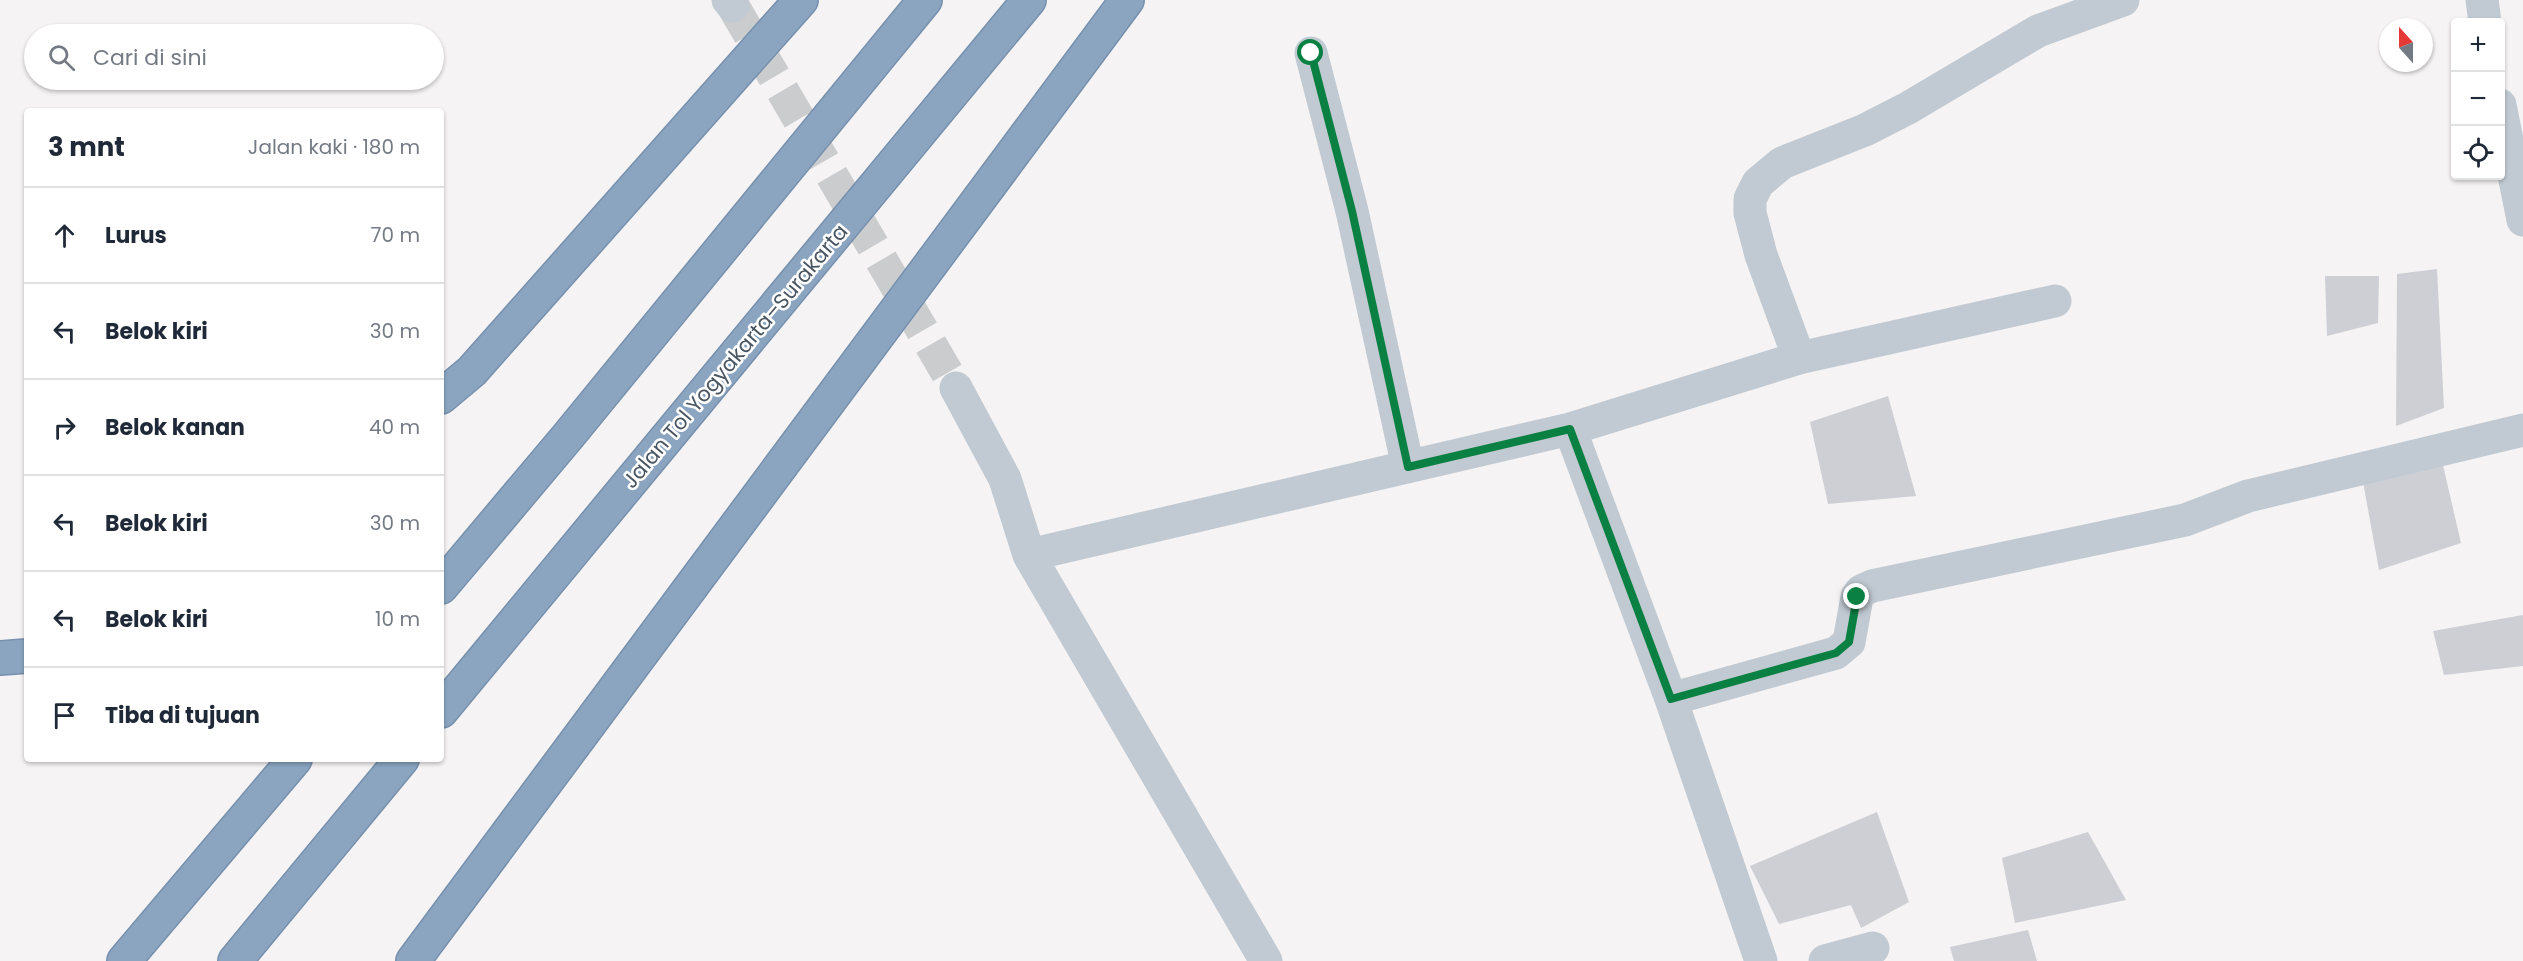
<!DOCTYPE html>
<html lang="id">
<head>
<meta charset="utf-8">
<style>
	:root { --surface:#fff; --page:#f2f2f3; --text:#1f2937; --muted:#747a83; --line:#e0e1e3 }
	body { margin:0; font-family:Poppins,sans-serif; background:var(--page); color:var(--text) }
	.controls { position:absolute; right:18px; top:18px; display:grid; overflow:hidden; border-radius:6px; box-shadow:0 2px 4px #0004 }
	.controls button { width:54px; height:54px; display:grid; place-items:center; padding:0; border:0; border-bottom:2px solid var(--line); background:var(--surface); color:var(--text); font:30px sans-serif }
	.compass { position:absolute; left:2379px; top:18px; width:54px; height:54px; border-radius:50%; background:var(--surface); box-shadow:0 2px 4px #0004; rotate:339deg }
	.stop { position:absolute; width:18px; height:18px; margin:-14px; border:4px solid #0b8043; border-radius:50%; background:#fff }
	.stop.end { background:#0b8043; border-color:#fff; box-shadow:0 2px 6px #0008 }
	.list { margin:0; padding:0; list-style:none }
	h2 { display:flex; justify-content:space-between; align-items:center; height:78px; margin:0; padding:0 24px; font-size:26px }
	h2 small { font-size:20px; font-weight:400; color:var(--muted) }
	.list li { display:grid; grid-template-columns:39px 1fr auto; gap:18px; align-items:center; box-sizing:border-box; height:96px; padding:0 24px; border-top:2px solid var(--line) }
	.list b { display:block; font-size:22px; white-space:nowrap }
	.list em { font-size:20px; font-style:normal; color:var(--muted) }
	.icon { flex:none; width:33px; height:33px; fill:none; stroke:currentColor; stroke-width:2; stroke-linecap:round; stroke-linejoin:round }
	.map { position:relative; flex:none; width:2523px; height:961px; overflow:hidden }
	.search { position:absolute; background:var(--surface); box-shadow:0 2px 4px #0004; left:24px; top:24px; width:420px; height:66px; display:flex; align-items:center; gap:15px; box-sizing:border-box; padding:0 21px; border-radius:33px; color:var(--muted); font-size:22px }
	.panel { position:absolute; background:var(--surface); box-shadow:0 2px 4px #0004; left:24px; top:108px; width:420px; height:654px; border-radius:6px }
	.map>svg:first-child { display:block }
</style>
</head>
<body>
<div class="map">
<svg width="2523" height="961" viewBox="0 0 2523 961">
	<rect width="100%" height="100%" fill="#f5f3f3"/>
	<!-- building -->
	<path fill="#cdcfd5" d="M2437 269 2444 408 2396 426 2397 274Z
		M2325 276H2379L2378 323 2327 336Z
		M1888 396 1916 496 1828 504 1810 422Z
		M2442 461 2461 543 2379 570 2363 482Z
		M2523 615V666L2444 675 2433 631Z
		M1877 812 1909 902 1861 928 1851 905 1779 924 1750 866Z
		M2088 832 2126 900 2015 923 2002 858Z
		M2028 930 2037 961H1954L1950 947Z"/>
	<g fill="none" stroke-linecap="round" stroke-linejoin="round">
		<!-- street-tunnel -->
		<path stroke="#caccce" stroke-width="33" stroke-dasharray="33 16" stroke-linecap="butt" d="M733 6 956 388"/>
		<!-- highway casing -->
		<g stroke="#7690ad" stroke-width="36">
			<path id="highway" d="M441 397 472 371 801 0
				M441 587 569 435 925 0
				M0 658 27 656
				M441 711 1029 0
				M124 961 295 759
				M235 961 402 759
				M413 961 1127 0"/>
		</g>
		<!-- street -->
		<path stroke="#c1cad2" stroke-width="33" d="M728 0 733 6
			M2482 0 2485 22
			M1311 53 1352 211 1408 467
			M2500 105 2523 220
			M1799 358 1761 255 1750 213V199L1758 183 1782 163 1865 130 1908 108 2038 31 2123 0
			M956 388 1005 479 1029 555 1266 961
			M1570 429 1671 699 1761 961
			M1029 555 1570 429 1799 358 2055 301
			M1671 699 1836 653 1849 642 1857 597 1861 591 1872 586 2185 520 2248 496 2523 430
			M1825 961 1873 948"/>
		<!-- highway -->
		<use href="#highway" stroke="#8ba5c1" stroke-width="33"/>
	</g>
	<g fill="none" stroke-linecap="round" stroke-linejoin="round">
		<!-- route -->
		<path stroke="#0b8043" stroke-width="8" d="M1311 53 1352 211 1408 467 1570 429 1671 699 1836 653 1849 642 1857 597"/>
	</g>
	<g text-anchor="middle" dominant-baseline="central" stroke-width="5" stroke-linejoin="round" paint-order="stroke">
		<!-- street labels -->
		<g font-size="21" fill="#4a5661" stroke="#fff">
			<text transform="translate(735 356) rotate(-50)">Jalan Tol Yogyakarta–Surakarta</text>
		</g>
	</g>
</svg>
<div class="controls">
<button>+</button>
<button>−</button>
<button><svg class="icon" aria-label="locate" viewBox="0 0 24 24"><circle cx="12" cy="12" r="6"/><path d="M12 2v4M12 18v4M2 12h4M18 12h4"/></svg></button>
</div>
<svg class="compass" viewBox="-18 -18 36 36"><path d="M0-13l5 13h-10z" fill="#e53935"/><path d="M0 13l5-13h-10z" fill="#747a83"/></svg>
<div class="stop" style="left:1311px;top:53px"></div>
<div class="stop end" style="left:1857px;top:597px"></div>
<div class="search"><svg class="icon" aria-label="search" viewBox="0 0 24 24"><circle cx="10" cy="10" r="6"/><path d="M15 15l6 6"/></svg>Cari di sini</div>
<section class="panel">
<h2>3 mnt<small>Jalan kaki · 180 m</small></h2>
<ul class="list">
<li><svg class="icon" aria-label="ahead" viewBox="0 0 24 24"><path d="M12 20V5M6 11l6-6 6 6"/></svg><div><b>Lurus</b></div><em>70 m</em></li>
<li><svg class="icon" aria-label="left" viewBox="0 0 24 24"><path d="M17 20v-9H6M10 6l-5 5 5 5"/></svg><div><b>Belok kiri</b></div><em>30 m</em></li>
<li><svg class="icon" aria-label="right" viewBox="0 0 24 24"><path d="M7 20v-9h11M14 6l5 5-5 5"/></svg><div><b>Belok kanan</b></div><em>40 m</em></li>
<li><svg class="icon" aria-label="left" viewBox="0 0 24 24"><path d="M17 20v-9H6M10 6l-5 5 5 5"/></svg><div><b>Belok kiri</b></div><em>30 m</em></li>
<li><svg class="icon" aria-label="left" viewBox="0 0 24 24"><path d="M17 20v-9H6M10 6l-5 5 5 5"/></svg><div><b>Belok kiri</b></div><em>10 m</em></li>
<li><svg class="icon" aria-label="arrive" viewBox="0 0 24 24"><path d="M6 21V4h12l-3 4 3 4H6"/></svg><div><b>Tiba di tujuan</b></div></li>
</ul>
</section>
</div>
</body>
</html>
